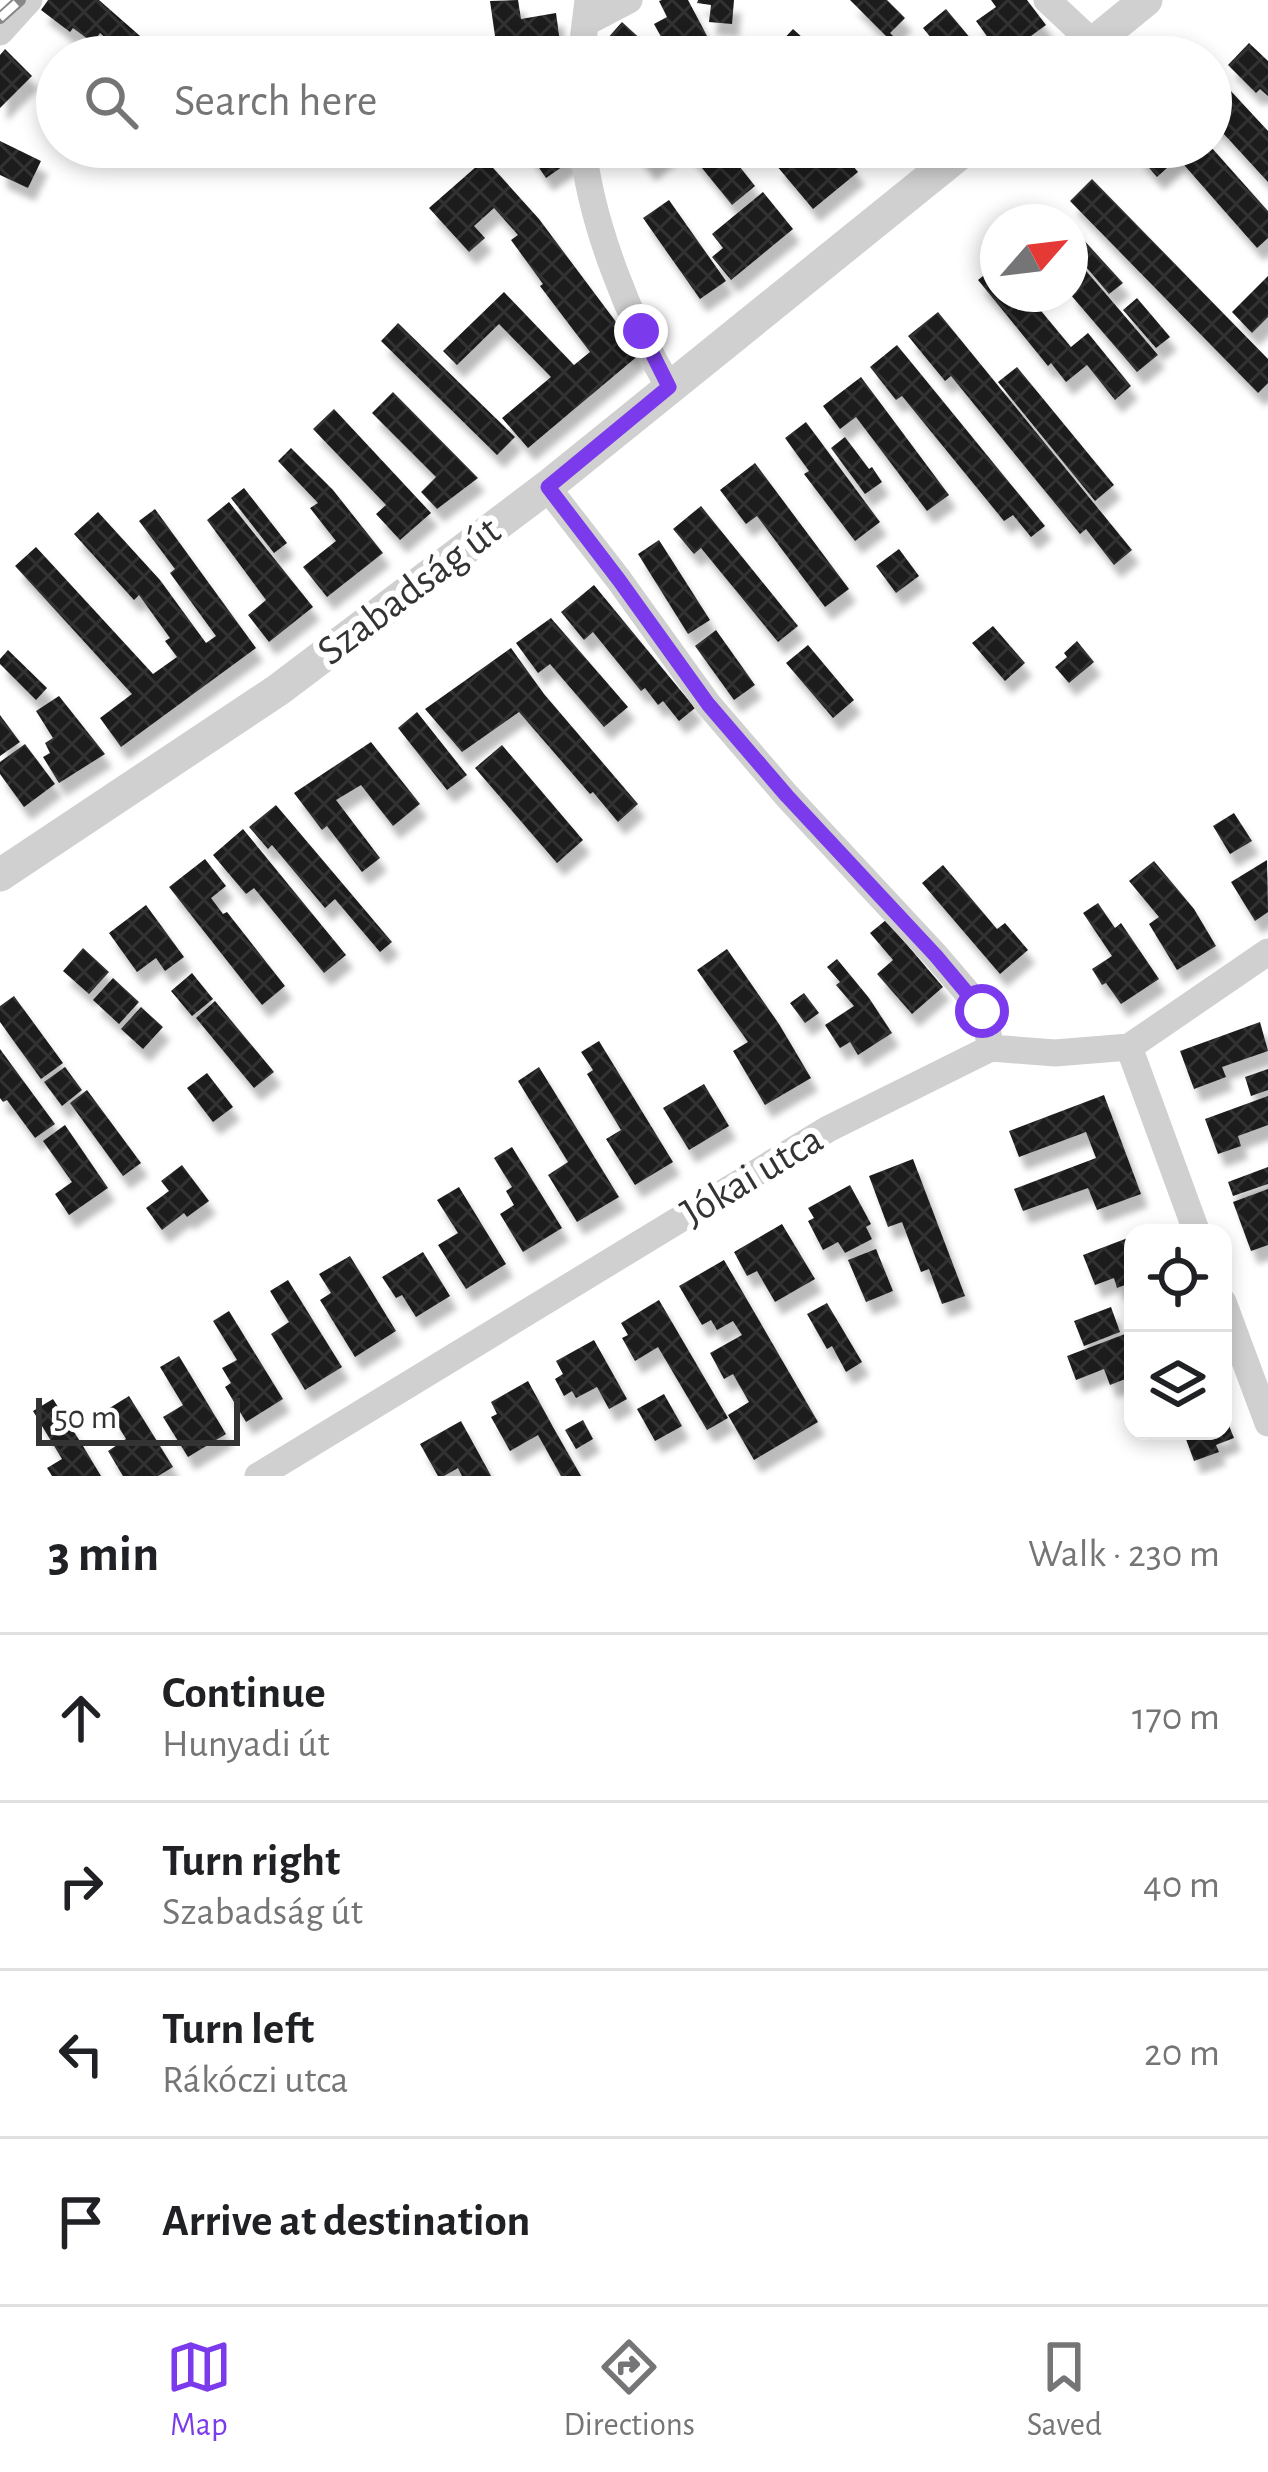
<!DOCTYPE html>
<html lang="en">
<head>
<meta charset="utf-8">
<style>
	:root { --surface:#fff; --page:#f2f2f2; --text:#202124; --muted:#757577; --line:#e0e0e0; --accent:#7c3aed }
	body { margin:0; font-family:"Alegreya Sans",sans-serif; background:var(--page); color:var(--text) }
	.controls { position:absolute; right:36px; bottom:36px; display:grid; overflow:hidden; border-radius:24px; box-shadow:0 6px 18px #0003 }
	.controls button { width:108px; height:108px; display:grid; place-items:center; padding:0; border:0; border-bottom:3px solid var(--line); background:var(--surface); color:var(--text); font:60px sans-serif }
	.compass { position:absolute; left:980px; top:204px; width:108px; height:108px; border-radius:50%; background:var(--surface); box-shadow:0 6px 18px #0003; rotate:62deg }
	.scale { position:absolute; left:36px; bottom:30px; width:204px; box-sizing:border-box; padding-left:12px; border:6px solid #333; border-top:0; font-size:33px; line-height:42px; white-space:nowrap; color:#333; -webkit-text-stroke:9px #fff; paint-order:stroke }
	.stop { position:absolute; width:36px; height:36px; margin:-27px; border:9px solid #7c3aed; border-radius:50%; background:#fff }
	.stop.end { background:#7c3aed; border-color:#fff; box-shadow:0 3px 12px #0008 }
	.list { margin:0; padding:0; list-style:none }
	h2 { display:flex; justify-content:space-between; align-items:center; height:156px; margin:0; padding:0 48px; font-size:51px }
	h2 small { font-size:39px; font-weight:400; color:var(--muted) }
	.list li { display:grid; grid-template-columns:78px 1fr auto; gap:36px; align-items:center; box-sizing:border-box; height:168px; padding:0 48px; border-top:3px solid var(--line) }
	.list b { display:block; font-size:45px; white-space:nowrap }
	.list p { margin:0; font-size:39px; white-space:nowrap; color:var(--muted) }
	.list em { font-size:39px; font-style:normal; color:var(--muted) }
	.icon { flex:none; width:66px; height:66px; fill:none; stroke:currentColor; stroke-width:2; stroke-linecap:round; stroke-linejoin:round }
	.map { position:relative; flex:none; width:1268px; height:1476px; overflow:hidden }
	.search { position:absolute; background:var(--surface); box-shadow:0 6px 18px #0003; left:36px; right:36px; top:36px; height:132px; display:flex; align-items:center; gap:30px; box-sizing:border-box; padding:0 42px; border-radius:66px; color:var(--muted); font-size:45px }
	.sheet { height:828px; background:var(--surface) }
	nav { display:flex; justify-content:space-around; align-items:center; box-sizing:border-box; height:168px; border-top:3px solid var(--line); background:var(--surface); font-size:33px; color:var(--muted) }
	nav a { display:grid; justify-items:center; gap:6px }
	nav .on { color:var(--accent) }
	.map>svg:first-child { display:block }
</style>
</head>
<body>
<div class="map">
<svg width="1268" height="1476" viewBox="0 0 1268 1476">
	<defs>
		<pattern id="building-cross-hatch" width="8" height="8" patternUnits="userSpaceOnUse" patternTransform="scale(3)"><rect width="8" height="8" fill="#1a1a1a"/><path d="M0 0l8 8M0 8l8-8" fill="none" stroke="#333"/></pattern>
		<filter id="shadow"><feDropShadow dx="7" dy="13" stdDeviation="3" flood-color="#0004"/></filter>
	</defs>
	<rect width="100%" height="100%" fill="#fff"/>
	<!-- building -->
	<path fill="url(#building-cross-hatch)" filter="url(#shadow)" d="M48 0H99L164 57H126L100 33 93 43 73 28 70 32 41 10Z
		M518 0 521 19 556 13 561 50 498 57 490 1Z
		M662 0H688L715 51 704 57H674L685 51 678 37 665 44 654 24 667 17 659 1Z
		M698 0H734L732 24 709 22 711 5 697 3Z
		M850 0H887L905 18 890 33 915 57H866L887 37Z
		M991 0H1027L1046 25 1002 57 976 21 996 7Z
		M946 9 986 57H939L935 53 940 49 923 28Z
		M622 22 656 53 659 57H607L598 49Z
		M793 29 824 57H796L780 43Z
		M1249 43 1268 61V96L1260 89 1256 93 1228 65Z
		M5 49 32 76 0 108V55Z
		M1216 75 1268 131V182L1211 120V80Z
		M0 141 41 161 28 188 0 175Z
		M525 147H563L572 160 546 178Z
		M641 147H674L649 168 636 151Z
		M685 147H724L755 186 732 205Z
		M784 147H837L858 172 813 209 776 165 790 154Z
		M1145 147H1211L1268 211V238L1257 248 1178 158 1157 177 1137 154Z
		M485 159 539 219 640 354 528 448 502 418 551 377 499 324 457 365 443 351 504 292 574 365 590 352 540 286 543 284 511 240 518 235 494 208 474 226 485 238 469 252 429 208Z
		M1092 179 1268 359V383L1258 393 1070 201Z
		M763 192 793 229 731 280 712 257 723 248 712 234Z
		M669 200 726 281 700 299 643 218Z
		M1070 225 1123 283 1109 294 1070 248Z
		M1070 252 1158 355 1137 372 1070 294Z
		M998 264V294H1027L1071 347 1088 333 1131 386 1115 400 1087 365 1066 382 1051 363 1048 366 978 280Z
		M1268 276V317L1252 333 1232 312Z
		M1137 298 1170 337 1156 348 1123 310Z
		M938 312 1132 550 1114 565 1086 529 1080 534 951 376 945 381 908 336Z
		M398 323 515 437 497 455 381 341Z
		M897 345 1045 526 1031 537 1013 515 1004 521 902 396 896 400 870 367Z
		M1017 367 1114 485 1095 501 998 382Z
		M861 377 949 495 927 511 856 417 840 429 823 406Z
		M393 392 478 478 437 509 421 492 436 477 372 413Z
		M334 409 431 513 400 540 376 514 386 505 313 429Z
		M806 422 880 522 855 541 804 474 809 471 785 438Z
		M845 437 869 469 872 467 882 482 865 494 831 448Z
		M291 448 333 490 383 553 327 597 303 567 336 541 310 508 318 503 278 461Z
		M755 463 849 589 825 607 757 516 746 524 720 490Z
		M244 488 287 543 274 553 231 498Z
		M229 502 313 607 269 642 248 615 266 600 207 520Z
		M701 506 798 626 778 642 701 548 694 554 673 529Z
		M155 509 256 648 121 747 100 718 132 694 15 566 36 547 153 674 177 657 165 641 170 638 139 595 134 600 74 534 98 512 160 580 206 643 216 636 170 573 175 569 139 521Z
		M659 540 710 620 688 634 638 554Z
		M899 549 919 576 896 593 876 566Z
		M594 585 695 708 679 721 663 701 658 705 645 688 641 691 593 632 584 640 561 612Z
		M551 618 628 707 604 727 550 664 538 673 516 643Z
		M993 626 1025 663 1005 681 972 643Z
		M716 630 755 685 734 700 695 646Z
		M1077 641 1094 662 1069 683 1055 667 1067 657 1064 653Z
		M808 645 854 700 833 718 786 663Z
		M511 648 544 694 638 804 618 822 593 792 590 794 519 712 462 752 425 709Z
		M8 650 47 688 36 700 0 664V659Z
		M59 696 105 754 59 783 43 757 50 753 45 743 53 738 36 711Z
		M417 712 467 775 447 790 398 728Z
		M0 715 20 742 0 756Z
		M371 742 420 804 393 826 361 785 336 800 380 858 362 872 327 826 322 830 294 793Z
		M25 744 55 784 24 807 0 774V762Z
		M502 745 583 840 557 863 475 768Z
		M276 805 392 942 380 952 335 899 325 908 272 845 268 849 249 827Z
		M1234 813 1252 841 1230 854 1213 826Z
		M243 829 346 955 324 973 254 888 246 894 213 855Z
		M205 859 226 886 211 898 223 914 227 912 285 986 262 1005 169 887Z
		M1267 860 1268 912 1255 921 1231 882Z
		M1154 861 1194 909 1216 946 1177 970 1149 924 1159 917 1129 881Z
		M943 865 997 929 1005 923 1028 950 1000 974 922 883Z
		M1098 903 1115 928 1121 923 1159 979 1121 1004 1106 983 1102 985 1092 969 1112 956 1083 913Z
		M146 905 184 957 165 971 156 958 137 972 109 933Z
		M886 920 943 987 912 1014 877 974 893 960 870 933Z
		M83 948 109 972 89 994 63 971Z
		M727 949 779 1024 811 1078 765 1105 733 1051 748 1042 697 970Z
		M837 959 869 998 892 1033 858 1055 850 1042 840 1048 825 1025 854 1006 836 985 840 982 827 967Z
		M192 973 213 999 192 1016 171 991Z
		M113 978 139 1002 119 1024 93 1000Z
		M804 993 819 1013 805 1023 790 1003Z
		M14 996 63 1063 41 1079 0 1022V1006Z
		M215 1001 274 1072 254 1088 196 1018Z
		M141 1007 163 1027 143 1049 121 1029Z
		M1260 1022 1268 1051 1222 1067 1226 1077 1194 1089 1180 1051Z
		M599 1041 673 1162 635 1185 606 1139 621 1130 587 1074 593 1070 581 1052Z
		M0 1049 55 1124 35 1138 7 1100 3 1102 0 1098Z
		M65 1067 82 1090 62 1106 44 1082Z
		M539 1067 619 1197 577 1222 548 1175 568 1162 518 1081Z
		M1268 1069V1090L1251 1096 1245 1077Z
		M207 1073 233 1107 213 1122 187 1088Z
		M704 1084 729 1126 689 1150 663 1108Z
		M87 1090 141 1163 123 1176 70 1103Z
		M1104 1095 1141 1194 1097 1210 1088 1188 1023 1211 1014 1189 1096 1158 1086 1132 1019 1157 1009 1131Z
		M1268 1096V1125L1238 1136 1241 1146 1218 1154 1205 1119Z
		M65 1125 108 1188 69 1215 55 1194 72 1182 43 1141Z
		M512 1147 562 1228 523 1252 500 1214 514 1205 506 1191 512 1187 494 1158Z
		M913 1159 965 1296 942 1304 929 1269 921 1272 902 1222 888 1227 869 1176Z
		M182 1165 209 1201 187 1217 184 1213 162 1230 146 1208 169 1191 161 1181Z
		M1268 1167V1184L1233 1196 1228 1182Z
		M850 1185 871 1224 866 1227 872 1239 845 1253 838 1242 823 1250 808 1221 814 1218 808 1208Z
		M459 1187 506 1264 466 1289 438 1245 458 1233 437 1200Z
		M1268 1189V1245L1251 1251 1233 1202Z
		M782 1224 815 1279 775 1302 757 1271 747 1276 734 1252Z
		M1133 1236V1282L1117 1288 1114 1278 1095 1285 1083 1255Z
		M876 1249 893 1291 866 1302 848 1260Z
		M423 1252 450 1296 416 1317 402 1295 396 1298 382 1277Z
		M350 1256 396 1331 355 1357 320 1300 331 1293 319 1274Z
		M724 1260 818 1422 754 1460 728 1415 749 1402 733 1374 724 1379 710 1353 742 1335 733 1321 717 1330 711 1320 702 1325 679 1286Z
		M288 1280 342 1367 305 1390 271 1334 289 1322 270 1291Z
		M659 1300 728 1418 707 1430 658 1347 635 1361 622 1338 628 1335 621 1323Z
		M827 1303 862 1362 846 1372 832 1346 827 1349 807 1314Z
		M1111 1307 1120 1332 1084 1346 1074 1321Z
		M229 1311 283 1399 246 1422 225 1387 231 1383 222 1368 237 1360 213 1321Z
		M1133 1331V1376L1110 1385 1104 1369 1076 1380 1067 1356Z
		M594 1340 627 1399 609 1409 597 1387 576 1398 572 1391 564 1396 555 1379 563 1374 556 1361Z
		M179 1356 226 1434 188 1457 163 1417 183 1405 160 1367Z
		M528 1381 553 1427 581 1476H561L538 1435 510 1451 491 1417 497 1414 491 1402Z
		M664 1394 682 1426 655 1441 637 1409Z
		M129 1396 173 1467 158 1476H123L108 1451 126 1439 108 1409Z
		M53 1399 83 1446 101 1476H52L47 1468 62 1459 33 1411Z
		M1223 1411 1234 1438 1216 1445 1219 1452 1194 1461 1183 1431H1223Z
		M583 1420 593 1439 576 1449 565 1430Z
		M461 1421 489 1472 491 1476H462L458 1468 444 1476H438L420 1444Z"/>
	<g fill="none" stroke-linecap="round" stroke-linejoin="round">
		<!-- minor -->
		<path stroke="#d0d0d0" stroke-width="27" d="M1047 0 1093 43
			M585 23 629 0
			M0 32 29 0
			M581 57 588 0
			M583 147C591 224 630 321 669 387
			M547 487 619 580 708 704 787 796 936 956 983 1011 991 1048
			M1129 1047 1197 1233
			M1223 1302 1268 1423
			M258 1476 828 1129 991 1048 1055 1053 1129 1047 1268 952"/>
		<!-- tertiary -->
		<path stroke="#d0d0d0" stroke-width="33" d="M1076 57 1146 0
			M0 875 278 690 547 487 968 147"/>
		<!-- rail casing -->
		<g stroke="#888" stroke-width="12">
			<path id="rail" d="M0 18 20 0"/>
		</g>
		<!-- rail -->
		<use href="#rail" stroke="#fff" stroke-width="8" stroke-dasharray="22" stroke-linecap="butt"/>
	</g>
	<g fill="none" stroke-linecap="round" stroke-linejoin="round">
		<!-- route -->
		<path stroke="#7c3aed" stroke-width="15" d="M641 331 669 387 548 487 619 580 708 704 787 796 936 956 982 1011"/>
	</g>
	<g text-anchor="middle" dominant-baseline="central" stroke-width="12" stroke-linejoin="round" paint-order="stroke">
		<!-- street labels -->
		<g font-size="42" fill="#333" stroke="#fff">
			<text transform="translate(409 591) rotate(-37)">Szabadság út</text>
			<text transform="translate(752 1176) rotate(-31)">Jókai utca</text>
		</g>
	</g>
</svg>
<div class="controls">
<button><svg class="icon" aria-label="locate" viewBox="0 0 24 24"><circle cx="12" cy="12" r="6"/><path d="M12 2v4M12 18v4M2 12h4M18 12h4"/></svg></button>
<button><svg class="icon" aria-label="layers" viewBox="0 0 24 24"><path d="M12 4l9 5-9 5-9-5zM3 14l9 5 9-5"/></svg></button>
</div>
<svg class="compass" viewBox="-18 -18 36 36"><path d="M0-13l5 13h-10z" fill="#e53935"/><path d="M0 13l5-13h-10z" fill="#757577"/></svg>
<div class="scale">50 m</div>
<div class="stop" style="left:982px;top:1011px"></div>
<div class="stop end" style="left:641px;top:331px"></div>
<div class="search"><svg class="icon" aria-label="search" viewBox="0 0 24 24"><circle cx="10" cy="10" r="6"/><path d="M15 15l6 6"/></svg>Search here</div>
</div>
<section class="sheet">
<h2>3 min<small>Walk · 230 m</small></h2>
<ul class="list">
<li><svg class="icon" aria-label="ahead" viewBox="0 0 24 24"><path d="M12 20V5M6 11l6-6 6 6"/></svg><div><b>Continue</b><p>Hunyadi út</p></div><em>170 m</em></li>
<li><svg class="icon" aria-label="right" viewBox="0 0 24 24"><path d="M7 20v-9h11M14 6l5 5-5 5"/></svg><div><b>Turn right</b><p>Szabadság út</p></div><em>40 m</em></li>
<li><svg class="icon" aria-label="left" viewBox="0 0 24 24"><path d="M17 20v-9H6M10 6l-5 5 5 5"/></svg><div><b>Turn left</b><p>Rákóczi utca</p></div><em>20 m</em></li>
<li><svg class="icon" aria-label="arrive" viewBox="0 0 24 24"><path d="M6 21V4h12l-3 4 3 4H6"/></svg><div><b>Arrive at destination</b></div></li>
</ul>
</section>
<nav>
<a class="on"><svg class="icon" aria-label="map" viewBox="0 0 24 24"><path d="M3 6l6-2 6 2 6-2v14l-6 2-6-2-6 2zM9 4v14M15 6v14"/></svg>Map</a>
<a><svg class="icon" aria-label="directions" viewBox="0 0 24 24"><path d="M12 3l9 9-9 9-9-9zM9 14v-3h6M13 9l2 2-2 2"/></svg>Directions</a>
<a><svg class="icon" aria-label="saved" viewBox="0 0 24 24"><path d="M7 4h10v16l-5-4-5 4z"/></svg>Saved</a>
</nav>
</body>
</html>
